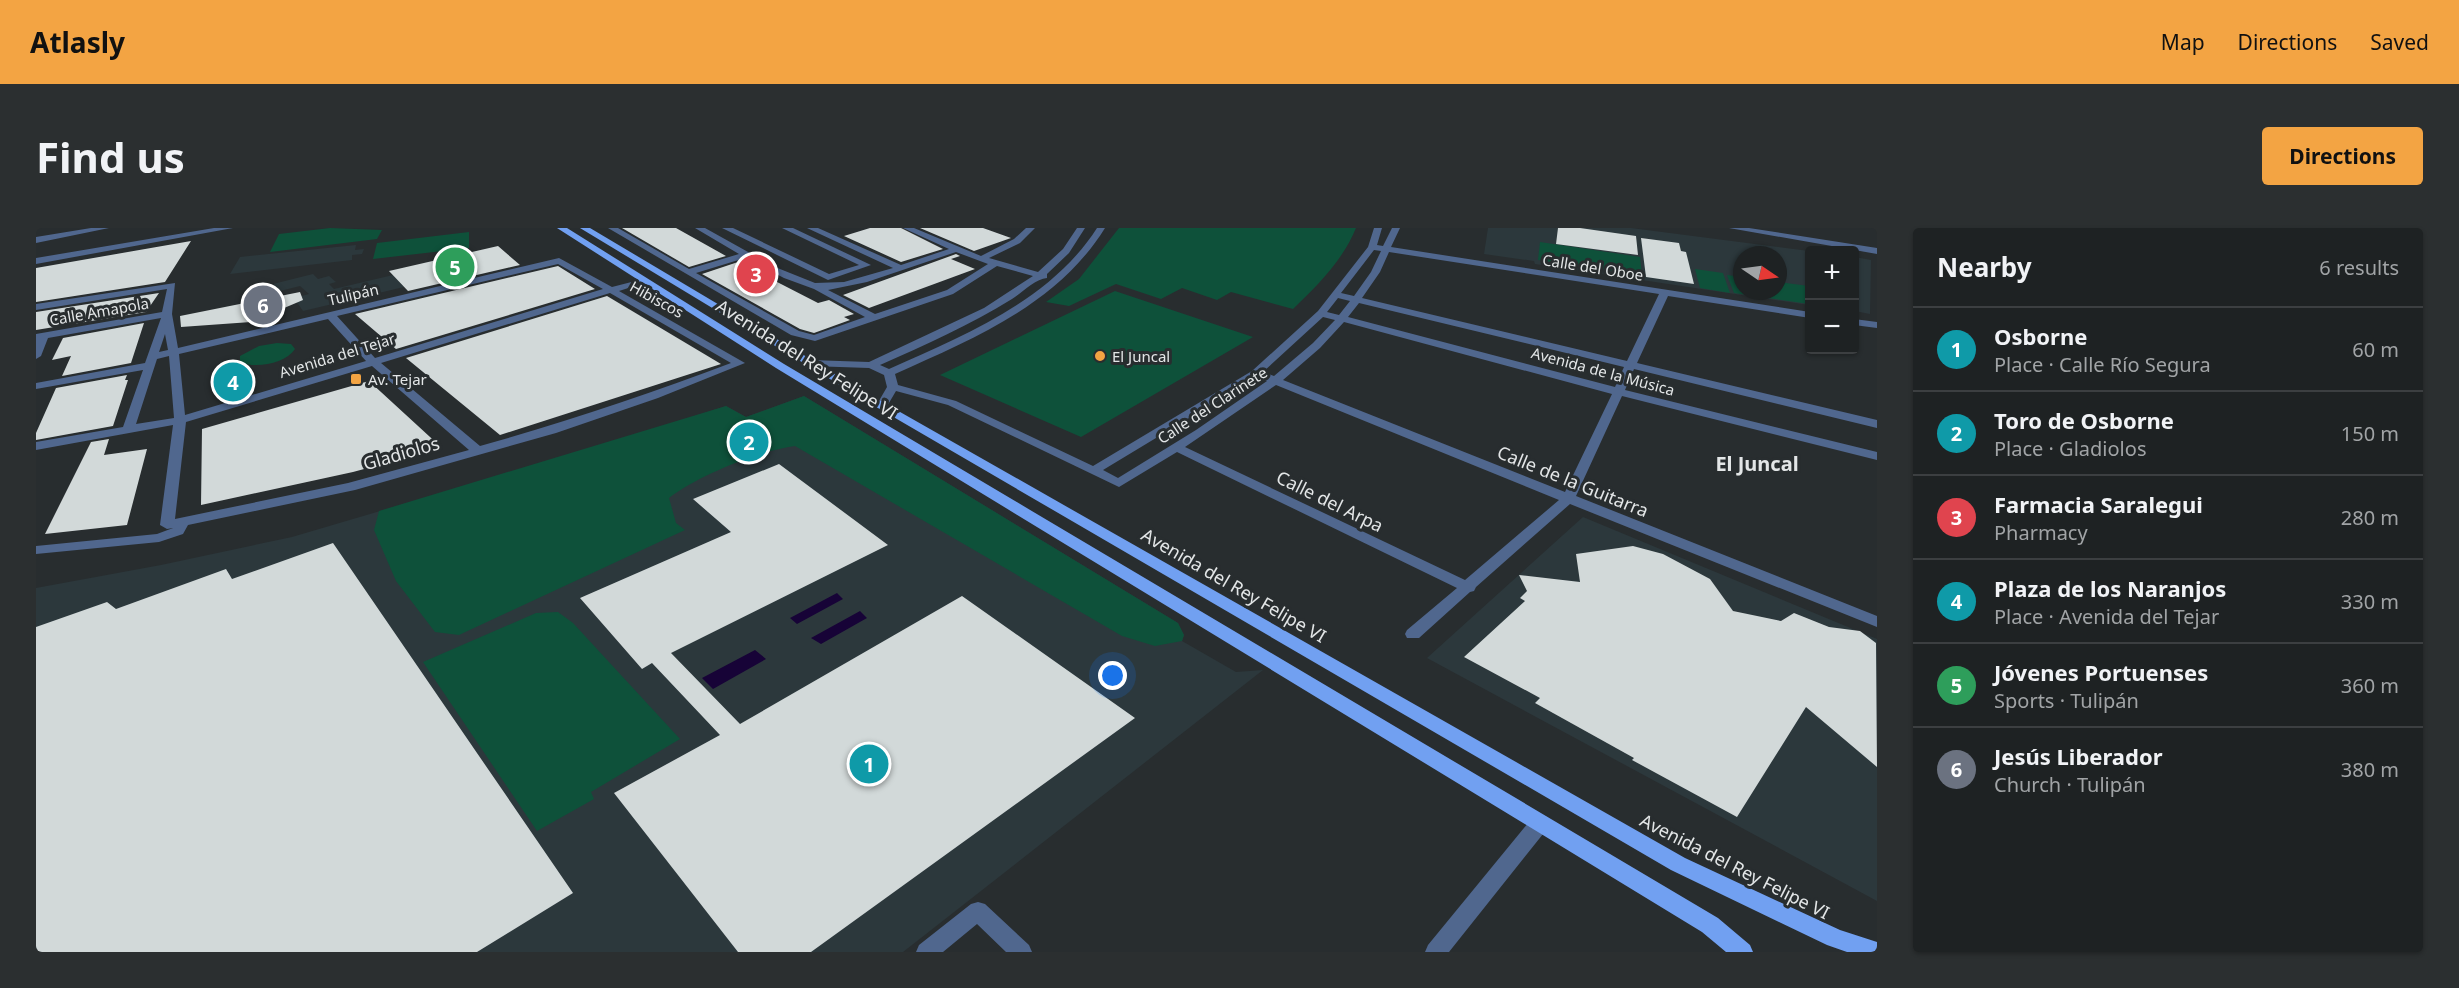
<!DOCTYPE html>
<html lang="en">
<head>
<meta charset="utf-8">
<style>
	:root { --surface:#1e2223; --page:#2b2f30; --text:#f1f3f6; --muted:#a1a4a6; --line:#3c3f41; --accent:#f3a443 }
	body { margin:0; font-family:"Noto Sans",sans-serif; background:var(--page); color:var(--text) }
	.controls { position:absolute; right:18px; top:18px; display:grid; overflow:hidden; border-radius:6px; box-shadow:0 2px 4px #0004 }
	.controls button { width:54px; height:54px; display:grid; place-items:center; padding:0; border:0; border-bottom:2px solid var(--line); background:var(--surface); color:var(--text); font:30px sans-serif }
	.compass { position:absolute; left:1697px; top:18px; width:54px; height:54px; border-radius:50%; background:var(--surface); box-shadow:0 2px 4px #0004; rotate:103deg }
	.you { position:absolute; left:1077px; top:448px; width:21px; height:21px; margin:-15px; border:4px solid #fff; border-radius:50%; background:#1a73e8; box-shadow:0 0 0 9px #1a73e833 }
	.badge { display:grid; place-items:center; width:39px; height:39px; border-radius:50%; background:var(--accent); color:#fff; font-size:20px; font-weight:700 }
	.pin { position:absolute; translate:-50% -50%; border:3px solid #fff; box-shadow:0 2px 6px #0006 }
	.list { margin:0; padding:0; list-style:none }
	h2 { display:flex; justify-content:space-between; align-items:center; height:78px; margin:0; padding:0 24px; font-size:26px }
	h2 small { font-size:20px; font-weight:400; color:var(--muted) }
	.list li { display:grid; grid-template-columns:39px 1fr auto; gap:18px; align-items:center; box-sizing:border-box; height:84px; padding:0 24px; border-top:2px solid var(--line) }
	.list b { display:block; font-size:22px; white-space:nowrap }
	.list p { margin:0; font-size:20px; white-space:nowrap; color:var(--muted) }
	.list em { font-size:20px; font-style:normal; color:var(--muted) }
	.map { position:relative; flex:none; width:1841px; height:724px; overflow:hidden; border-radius:6px }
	header { display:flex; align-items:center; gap:36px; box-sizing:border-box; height:84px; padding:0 30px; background:var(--accent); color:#111 }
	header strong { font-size:28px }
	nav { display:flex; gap:33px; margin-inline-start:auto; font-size:21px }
	.intro { display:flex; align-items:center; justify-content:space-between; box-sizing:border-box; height:144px; padding:0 36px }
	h1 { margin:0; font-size:42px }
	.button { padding:15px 27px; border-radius:6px; background:var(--accent); color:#111; font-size:21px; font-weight:700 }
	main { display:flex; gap:36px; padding:0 36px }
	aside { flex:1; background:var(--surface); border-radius:6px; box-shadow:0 2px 4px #0004 }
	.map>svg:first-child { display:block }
</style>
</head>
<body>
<header>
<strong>Atlasly</strong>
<nav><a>Map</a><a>Directions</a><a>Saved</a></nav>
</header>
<div class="intro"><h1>Find us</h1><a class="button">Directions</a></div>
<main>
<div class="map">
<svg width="1841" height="724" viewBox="0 0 1841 724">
	<rect width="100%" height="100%" fill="#282d2f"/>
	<!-- built -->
	<path fill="#2c383c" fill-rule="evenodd" d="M1452 0H1595L1773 23V77L1499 36 1498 33 1448 26ZM1706 27H1742V63H1706Z
		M320 17 319 22 328 21 326 26 316 27V32L194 46 204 29Z
		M1819 29 1835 32 1834 86 1819 83Z
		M277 46 282 51 293 48 300 54 293 56 298 61 357 47 368 59 267 83 258 70 273 66 264 58 244 63 237 56Z
		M768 168 1142 395 1148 407 1146 413 1200 444 1227 442 867 724H0V360L125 337 256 309 568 217 690 178 710 189Z
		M1547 289 1841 411V673L1391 430Z"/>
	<!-- green -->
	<path fill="#0e513a" d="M294 0 346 2 341 11 234 24 243 6Z
		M1083 0H1320C1307 32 1282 57 1257 81L1195 64 1181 72 1146 60 1125 71 1080 56 1033 78 1010 74 1043 51Z
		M433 4V20L337 31 341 15Z
		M1504 14 1604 29 1606 47 1502 32Z
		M1659 41 1687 45 1694 65 1664 60Z
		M1691 47 1706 49V63H1742V54L1773 58V76L1698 65Z
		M1079 63 1217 109 1045 209 904 147Z
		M241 115 255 116 259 121C249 136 219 141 204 134V128L223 118Z
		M768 168 1142 395 1148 407 1146 413 1119 418 1086 408 759 218C722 223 662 248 633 270L640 295 649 302 423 407 399 404 360 353 338 302 343 283 690 178 710 189Z
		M522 384 537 395 644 511 555 564 558 571 501 603 387 434 500 385Z"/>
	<!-- water -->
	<path fill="#170337" d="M801 365 807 371 761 396 754 390Z
		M824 383 831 390 785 416 775 410Z
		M719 422 730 431 677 461 666 450Z"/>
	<!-- building -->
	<path fill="#d2d9d9" d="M586 0H640L690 28 653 39Z
		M834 0H865L907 21 865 34 808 8Z
		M884 0H947L975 10 938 23Z
		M1522 0H1544L1600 8 1602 27 1520 16Z
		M1605 10 1643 15 1645 23 1650 24 1658 56 1610 49Z
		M155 13 129 54 0 74V40Z
		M462 18 484 37 372 63 353 43Z
		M920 26 924 28 915 31 939 41 833 80 807 67Z
		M702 34 782 75 793 72 818 86 808 89 814 92 778 105 764 101 666 46Z
		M522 38 559 61 360 121 319 86Z
		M264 64 267 72 215 94 145 99 144 88Z
		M123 65 110 84 0 102V84Z
		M571 68 685 136 464 207 370 130Z
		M108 95 95 135 26 148 35 128 16 132 27 110Z
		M91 147 89 152H92L77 198 0 212V205L20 160Z
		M333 153 406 220 317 244 165 277 166 201Z
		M73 211 68 227 111 221 91 297 9 306 55 214Z
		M743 236 852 317 635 425 704 496 926 368 1099 490 775 724H702L578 565 684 507 616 435 606 441 544 370 695 304 657 271Z
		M297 315 537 665 441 724H0V399L71 374 80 381 190 341 196 351Z
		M1597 318 1627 326 1674 351 1697 383 1745 393 1758 385 1793 399 1824 403 1840 415 1841 539 1770 479 1701 589 1596 532 1598 530 1499 475 1504 470 1428 429 1489 373 1484 370 1491 363 1483 347 1544 354 1540 326Z"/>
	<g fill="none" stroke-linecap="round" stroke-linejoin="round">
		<!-- minor -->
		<path fill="#50678e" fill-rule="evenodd" d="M55 0H73L0 15V9Z
			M178 0H197L0 36V30Z
			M572 0H582L653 41 703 26 659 0H669L739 39 779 55 808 54 857 40 771 0H782L865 37 913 21 867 0H878L945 28 978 11 990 0H999L984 15 953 30 1002 44 1027 21 1041 0H1049L1033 25 1011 46V50C999 51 987 64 976 71 934 97 889 117 844 137L853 141C929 107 1014 73 1061 0H1069C1021 77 938 110 859 146L862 157 920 173 1057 238 1216 143 1282 83 1332 19 1338 0H1346L1341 17 1347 18 1356 0H1364L1355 19 1774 84V90L1632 68 1601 135 1841 192V200L1598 141 1589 162 1841 224V232L1586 168 1540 268 1841 388V399L1534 276 1440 359 1438 363 1434 364 1383 410H1371L1369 406 1371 402 1421 360 1141 224 1083 259 912 177 860 163 850 180H842L840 178 851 159 848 147 833 140 774 138 769 135 774 132 833 134 948 80 997 48 961 38 917 66 779 113 755 107ZM1338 22 1345 23 1335 44 1318 68 1305 65ZM920 24 952 36 911 62 839 86 792 62 831 54ZM1353 24 1623 66 1591 133 1326 70 1344 44ZM709 30 748 50 778 61 829 89 778 107 763 103 660 45ZM1302 70 1314 73 1303 87 1291 84ZM1323 75 1588 139 1579 159 1312 89ZM1287 89 1299 92 1277 115 1238 148 1227 144ZM1308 94 1576 166 1529 264 1247 152 1284 120ZM1221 149 1231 153 1160 202 1082 250 1067 242ZM1240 157 1523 272 1429 352 1149 219Z
			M686 0H697L793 46 823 37 746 0H757L835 37 792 52Z
			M1693 0H1713L1841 20V26Z
			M523 30 576 59 611 50V54L583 63 709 135 622 170 520 205 319 262 152 297 147 306 123 314 0 326V318L121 306 137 300 131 301 124 297 137 197 0 222V214L87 199 107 142 0 161V155L109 135 125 90 12 110 5 128 0 131V106L126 84 131 61 0 82V76L139 55 136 86 142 120ZM522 36 567 61 339 130 301 88ZM574 65 695 135C613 166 530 194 444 218L345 135ZM292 91 330 133 149 187 143 126ZM129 106 132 122 123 124ZM133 128 138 190 100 196 121 131ZM336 138 433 222 312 255 139 291 150 194Z
			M1818 91 1841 94V100L1818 97Z
			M1504 587 1511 589 1514 595 1511 601 1413 724H1389L1392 717 1497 589Z
			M942 674 949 676 993 717 996 724H970L941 696 907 724H880L883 717 935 676Z"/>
		<!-- major -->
		<path fill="#71a0f1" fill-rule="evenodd" d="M521 0H531L748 136 1682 690 1714 717 1717 724H1690L1666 704 740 140Z
			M544 0H554L850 176 1649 630 1804 702 1841 714V724H1811L1791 717 1635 642 842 180Z"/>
	</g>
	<!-- markers -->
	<g fill="#f3a443" stroke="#282d2f" stroke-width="2">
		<circle cx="1064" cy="128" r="6"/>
		<rect x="314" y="145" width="12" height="12" rx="3"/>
	</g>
	<g text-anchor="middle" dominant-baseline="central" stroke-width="6" stroke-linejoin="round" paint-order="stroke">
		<!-- far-street labels -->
		<g font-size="15" fill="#e3e6e7" stroke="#282d2f">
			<text transform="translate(1557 39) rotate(9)">Calle del Oboe</text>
			<text transform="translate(317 66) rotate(-13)">Tulipán</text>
			<text transform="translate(621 71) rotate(29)">Hibiscos</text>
			<text transform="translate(63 83) rotate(-10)">Calle Amapola</text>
			<text transform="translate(301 127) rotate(-17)">Avenida del Tejar</text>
			<text transform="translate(1567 143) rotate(15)">Avenida de la Música</text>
			<text transform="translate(1176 177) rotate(-33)">Calle del Clarinete</text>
		</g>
		<!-- far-poi labels -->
		<g font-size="15" fill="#e3e6e7" stroke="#282d2f" text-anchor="start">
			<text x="1076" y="128">El Juncal</text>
			<text x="332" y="151">Av. Tejar</text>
		</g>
		<!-- street labels -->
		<g font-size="18" fill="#e3e6e7" stroke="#282d2f">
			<text transform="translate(771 131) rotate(32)">Avenida del Rey Felipe VI</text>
			<text transform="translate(365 225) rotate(-16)">Gladiolos</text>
			<text transform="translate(1537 253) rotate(22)">Calle de la Guitarra</text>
			<text transform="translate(1294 273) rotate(26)">Calle del Arpa</text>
			<text transform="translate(1198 357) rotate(30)">Avenida del Rey Felipe VI</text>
			<text transform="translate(1699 638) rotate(27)">Avenida del Rey Felipe VI</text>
		</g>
		<!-- neighbourhood labels -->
		<g font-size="20" font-weight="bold" fill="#e3e6e7" stroke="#282d2f">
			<text x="1721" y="235">El Juncal</text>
		</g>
	</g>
</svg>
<div class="controls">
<button>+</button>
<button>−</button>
</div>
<svg class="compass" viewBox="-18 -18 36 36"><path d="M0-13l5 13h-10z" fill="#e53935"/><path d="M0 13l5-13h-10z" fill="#a1a4a6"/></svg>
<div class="you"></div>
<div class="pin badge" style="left:833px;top:536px;background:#0f9aa8">1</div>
<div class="pin badge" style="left:713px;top:214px;background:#0f9aa8">2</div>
<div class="pin badge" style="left:720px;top:46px;background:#e0444e">3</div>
<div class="pin badge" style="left:197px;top:154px;background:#0f9aa8">4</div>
<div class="pin badge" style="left:419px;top:39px;background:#2e9e5b">5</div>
<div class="pin badge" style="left:227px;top:77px;background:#6b7280">6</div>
</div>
<aside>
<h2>Nearby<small>6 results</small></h2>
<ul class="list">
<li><span class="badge" style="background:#0f9aa8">1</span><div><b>Osborne</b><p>Place · Calle Río Segura</p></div><em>60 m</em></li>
<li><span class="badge" style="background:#0f9aa8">2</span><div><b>Toro de Osborne</b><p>Place · Gladiolos</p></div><em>150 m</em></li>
<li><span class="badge" style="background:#e0444e">3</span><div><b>Farmacia Saralegui</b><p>Pharmacy</p></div><em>280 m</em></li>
<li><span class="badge" style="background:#0f9aa8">4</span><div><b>Plaza de los Naranjos</b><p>Place · Avenida del Tejar</p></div><em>330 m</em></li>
<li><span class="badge" style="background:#2e9e5b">5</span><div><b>Jóvenes Portuenses</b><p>Sports · Tulipán</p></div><em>360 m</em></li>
<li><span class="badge" style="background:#6b7280">6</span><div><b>Jesús Liberador</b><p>Church · Tulipán</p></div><em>380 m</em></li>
</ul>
</aside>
</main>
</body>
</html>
